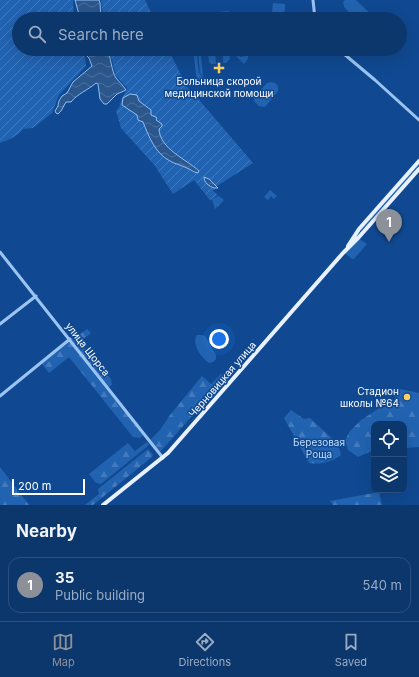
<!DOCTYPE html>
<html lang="en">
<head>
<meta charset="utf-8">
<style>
	:root { --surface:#0c376d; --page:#153f72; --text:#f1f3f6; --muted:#9aacc2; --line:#2c5180; --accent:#8c9099 }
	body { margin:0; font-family:Inter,sans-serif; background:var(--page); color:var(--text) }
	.controls { position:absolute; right:12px; bottom:12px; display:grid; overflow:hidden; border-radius:8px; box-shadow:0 4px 16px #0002 }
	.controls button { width:36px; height:36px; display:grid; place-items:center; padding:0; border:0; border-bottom:1px solid var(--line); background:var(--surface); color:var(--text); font:20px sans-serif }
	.scale { position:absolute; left:12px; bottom:10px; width:73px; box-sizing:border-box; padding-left:4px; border:2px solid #fff; border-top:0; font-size:11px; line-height:14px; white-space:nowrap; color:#fff; -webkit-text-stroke:3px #104991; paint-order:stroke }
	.you { position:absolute; left:219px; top:339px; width:14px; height:14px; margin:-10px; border:3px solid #fff; border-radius:50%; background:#1a73e8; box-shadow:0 0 0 6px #1a73e833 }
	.badge { display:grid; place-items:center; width:26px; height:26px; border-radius:50%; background:var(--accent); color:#fff; font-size:13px; font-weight:700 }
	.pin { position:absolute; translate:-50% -33px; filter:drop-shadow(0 1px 2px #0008) }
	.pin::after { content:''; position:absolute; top:21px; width:14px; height:12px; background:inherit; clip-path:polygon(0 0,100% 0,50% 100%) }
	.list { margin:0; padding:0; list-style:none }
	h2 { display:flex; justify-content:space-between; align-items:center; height:52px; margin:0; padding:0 16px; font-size:17px }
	h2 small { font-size:13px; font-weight:400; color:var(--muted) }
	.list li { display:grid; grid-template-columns:26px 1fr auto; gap:12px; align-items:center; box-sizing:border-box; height:56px; margin:0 8px 8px; padding:0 8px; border:1px solid var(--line); border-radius:12px }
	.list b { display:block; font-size:15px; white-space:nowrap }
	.list p { margin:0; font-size:13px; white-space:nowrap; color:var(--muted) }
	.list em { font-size:13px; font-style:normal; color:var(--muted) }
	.icon { flex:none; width:22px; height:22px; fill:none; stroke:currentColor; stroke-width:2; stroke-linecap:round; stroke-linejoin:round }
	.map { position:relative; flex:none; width:419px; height:505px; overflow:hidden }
	.search { position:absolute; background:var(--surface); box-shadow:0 4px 16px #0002; left:12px; right:12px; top:12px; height:44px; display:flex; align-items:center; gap:10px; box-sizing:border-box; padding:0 14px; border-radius:22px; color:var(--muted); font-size:15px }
	.sheet { height:116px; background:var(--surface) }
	nav { display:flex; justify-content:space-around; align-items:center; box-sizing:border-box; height:56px; border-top:1px solid var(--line); background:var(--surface); font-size:11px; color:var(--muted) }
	nav a { display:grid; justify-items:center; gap:2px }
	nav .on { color:var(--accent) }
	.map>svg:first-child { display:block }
</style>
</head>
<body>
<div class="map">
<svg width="419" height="505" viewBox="0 0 419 505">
	<defs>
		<pattern id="forest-firs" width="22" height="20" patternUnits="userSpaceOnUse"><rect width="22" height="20" fill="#2263b1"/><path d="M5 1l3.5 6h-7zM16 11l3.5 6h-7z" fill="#437abd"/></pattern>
		<pattern id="park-tufts" width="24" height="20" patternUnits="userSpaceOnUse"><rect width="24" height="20" fill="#2263b1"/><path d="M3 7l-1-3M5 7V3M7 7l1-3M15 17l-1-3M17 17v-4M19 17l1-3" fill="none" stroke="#437abd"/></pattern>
		<pattern id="garden-furrows" width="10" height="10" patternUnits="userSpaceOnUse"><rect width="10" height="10" fill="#2263b1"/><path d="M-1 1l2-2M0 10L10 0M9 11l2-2" fill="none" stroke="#437abd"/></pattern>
		<pattern id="water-waves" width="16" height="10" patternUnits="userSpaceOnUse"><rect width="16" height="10" fill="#2c578c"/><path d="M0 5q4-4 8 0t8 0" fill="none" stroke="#4c709d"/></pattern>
	</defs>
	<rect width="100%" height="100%" fill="#104991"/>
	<!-- grass -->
	<path fill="#2263b1" d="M345 0H356L376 19H356L344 7 343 2Z
		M229 11 230 19H221L219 12Z
		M193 49H196L199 73 208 82H199L196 75Z
		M229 51 230 59 226 63H223V52Z
		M215 52 216 64H211L209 62 208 53Z
		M198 53 201 56 203 76 200 73Z
		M245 53H248V59L244 64 237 57 239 54 240 57 245 56Z
		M270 82 275 83 278 86V91L265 107 259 106 254 101V97L267 83Z
		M419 163V167L361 231H360Z
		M359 239 367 244 354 259H352L345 253Z
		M197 335H202L205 336 216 355V359L213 362 209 363C201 358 191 343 197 335Z
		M400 389 419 393V404L396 400 394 395 396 391Z"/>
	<!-- forest -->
	<path fill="url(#forest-firs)" d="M273 3 285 4V10L284 12H272Z
		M87 329 91 333 80 342 111 379 112 385 108 388 145 434 140 438 133 437 69 357 49 373 41 363 70 339 75 338Z
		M221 374 226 378 160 452 150 440 160 430 170 415 202 376 211 384Z
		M390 400 419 403V447L404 448V424H374V450L358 457 348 450 345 440 350 431 361 420 378 409 385 407Z
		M291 410 304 419 310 418 338 444 341 455C331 462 321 465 309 463L284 418Z
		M147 442 149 445 101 484 96 483 89 474 128 443 135 451Z
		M148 449 153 455 152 457 93 505H85L99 494 98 489Z
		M0 467 29 505H0Z
		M379 492 382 505H333L330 501Z"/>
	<!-- park -->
	<path fill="url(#park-tufts)" d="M270 190 277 196 274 199 271 196 268 200 264 197Z
		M219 196 224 200 215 209 212 199Z"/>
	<!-- garden -->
	<path fill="url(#garden-furrows)" d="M0 0H73L74 19H19V49H78L85 57 86 66 59 95 52 113 33 128 23 129C18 136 9 140 0 143Z
		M101 0H145L154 19H103Z
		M109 49H168L187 87 194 94 253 163 217 186 213 191 218 195 210 200 194 180 173 194 155 166 121 128 116 111C122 104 119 105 122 98 124 94 126 93 127 88L116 76Z"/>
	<!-- water -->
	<path fill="url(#water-waves)" stroke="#8dbff7" d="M75 0H99L100 3 101 17 99 19H82L78 11Z
		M80 49H108C110 56 112 72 116 78 119 82 123 85 126 90L117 94 107 104H104L100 99 98 84 96 83C88 90 77 94 71 102H66L61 111 58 114 56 113 55 111 58 106 59 101 62 96 67 93 73 82 92 66 89 58Z
		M130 94 137 95 139 101 151 110V115L153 116H154L157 118 156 120 162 124V126L159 129C160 149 186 159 199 171L198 173C193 172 192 170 187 168 181 165 175 164 170 161 155 153 149 137 143 122L138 120 137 115 122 105 123 98Z
		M204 177 209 179 218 188H214C209 186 204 183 204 177Z"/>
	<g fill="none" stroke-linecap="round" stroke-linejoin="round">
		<!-- minor -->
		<path stroke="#9bc4f3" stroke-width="3" d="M313 0 315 19
			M338 49 375 80 419 120
			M0 252 163 458
			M0 324 36 296
			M0 396 70 339"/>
		<!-- major -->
		<path stroke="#e8f1ff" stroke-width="4" d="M348 246 359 229 419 161
			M103 505 168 453 343 253 359 237 419 169"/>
	</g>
	<!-- markers -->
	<g fill="#ffcf5e" stroke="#104991" stroke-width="1.5">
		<path d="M217 62h4v4h4v4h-4v4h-4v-4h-4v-4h4z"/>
		<circle cx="407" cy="397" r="4"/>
	</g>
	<g text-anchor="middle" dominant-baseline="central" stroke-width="3" stroke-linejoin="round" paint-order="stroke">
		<!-- poi labels -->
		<g font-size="10" fill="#fff" stroke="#104991">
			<text x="219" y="81">Больница скорой<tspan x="219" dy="12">медицинской помощи</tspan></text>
			<text x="399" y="391" text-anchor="end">Стадион<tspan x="399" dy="12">школы №64</tspan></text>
		</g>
		<!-- street labels -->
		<g font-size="10" fill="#fff" stroke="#104991">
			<text transform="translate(88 349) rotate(52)">улица Щорса</text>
			<text transform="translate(222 379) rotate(-49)">Черновицкая улица</text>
		</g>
		<!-- park labels -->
		<g font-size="10" fill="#c3defe" stroke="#104991">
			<text x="319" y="442">Березовая<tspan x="319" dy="12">Роща</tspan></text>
		</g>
	</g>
</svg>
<div class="controls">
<button><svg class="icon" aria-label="locate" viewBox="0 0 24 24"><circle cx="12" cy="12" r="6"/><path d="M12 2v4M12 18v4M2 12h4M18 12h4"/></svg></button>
<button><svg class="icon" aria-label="layers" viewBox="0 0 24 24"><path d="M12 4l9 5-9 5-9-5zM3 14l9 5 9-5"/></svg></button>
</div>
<div class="scale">200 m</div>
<div class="you"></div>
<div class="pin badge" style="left:389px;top:242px">1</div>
<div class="search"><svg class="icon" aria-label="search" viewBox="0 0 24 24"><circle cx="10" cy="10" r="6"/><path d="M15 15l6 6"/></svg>Search here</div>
</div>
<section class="sheet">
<h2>Nearby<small></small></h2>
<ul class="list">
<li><span class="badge">1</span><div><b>35</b><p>Public building</p></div><em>540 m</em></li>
</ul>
</section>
<nav>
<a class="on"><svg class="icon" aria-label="map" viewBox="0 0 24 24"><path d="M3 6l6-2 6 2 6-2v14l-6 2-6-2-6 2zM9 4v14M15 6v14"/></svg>Map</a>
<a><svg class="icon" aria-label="directions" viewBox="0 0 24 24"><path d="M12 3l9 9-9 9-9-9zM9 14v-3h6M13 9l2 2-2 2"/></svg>Directions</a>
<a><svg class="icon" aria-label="saved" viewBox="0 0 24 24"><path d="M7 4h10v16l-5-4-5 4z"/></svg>Saved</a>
</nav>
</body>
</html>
